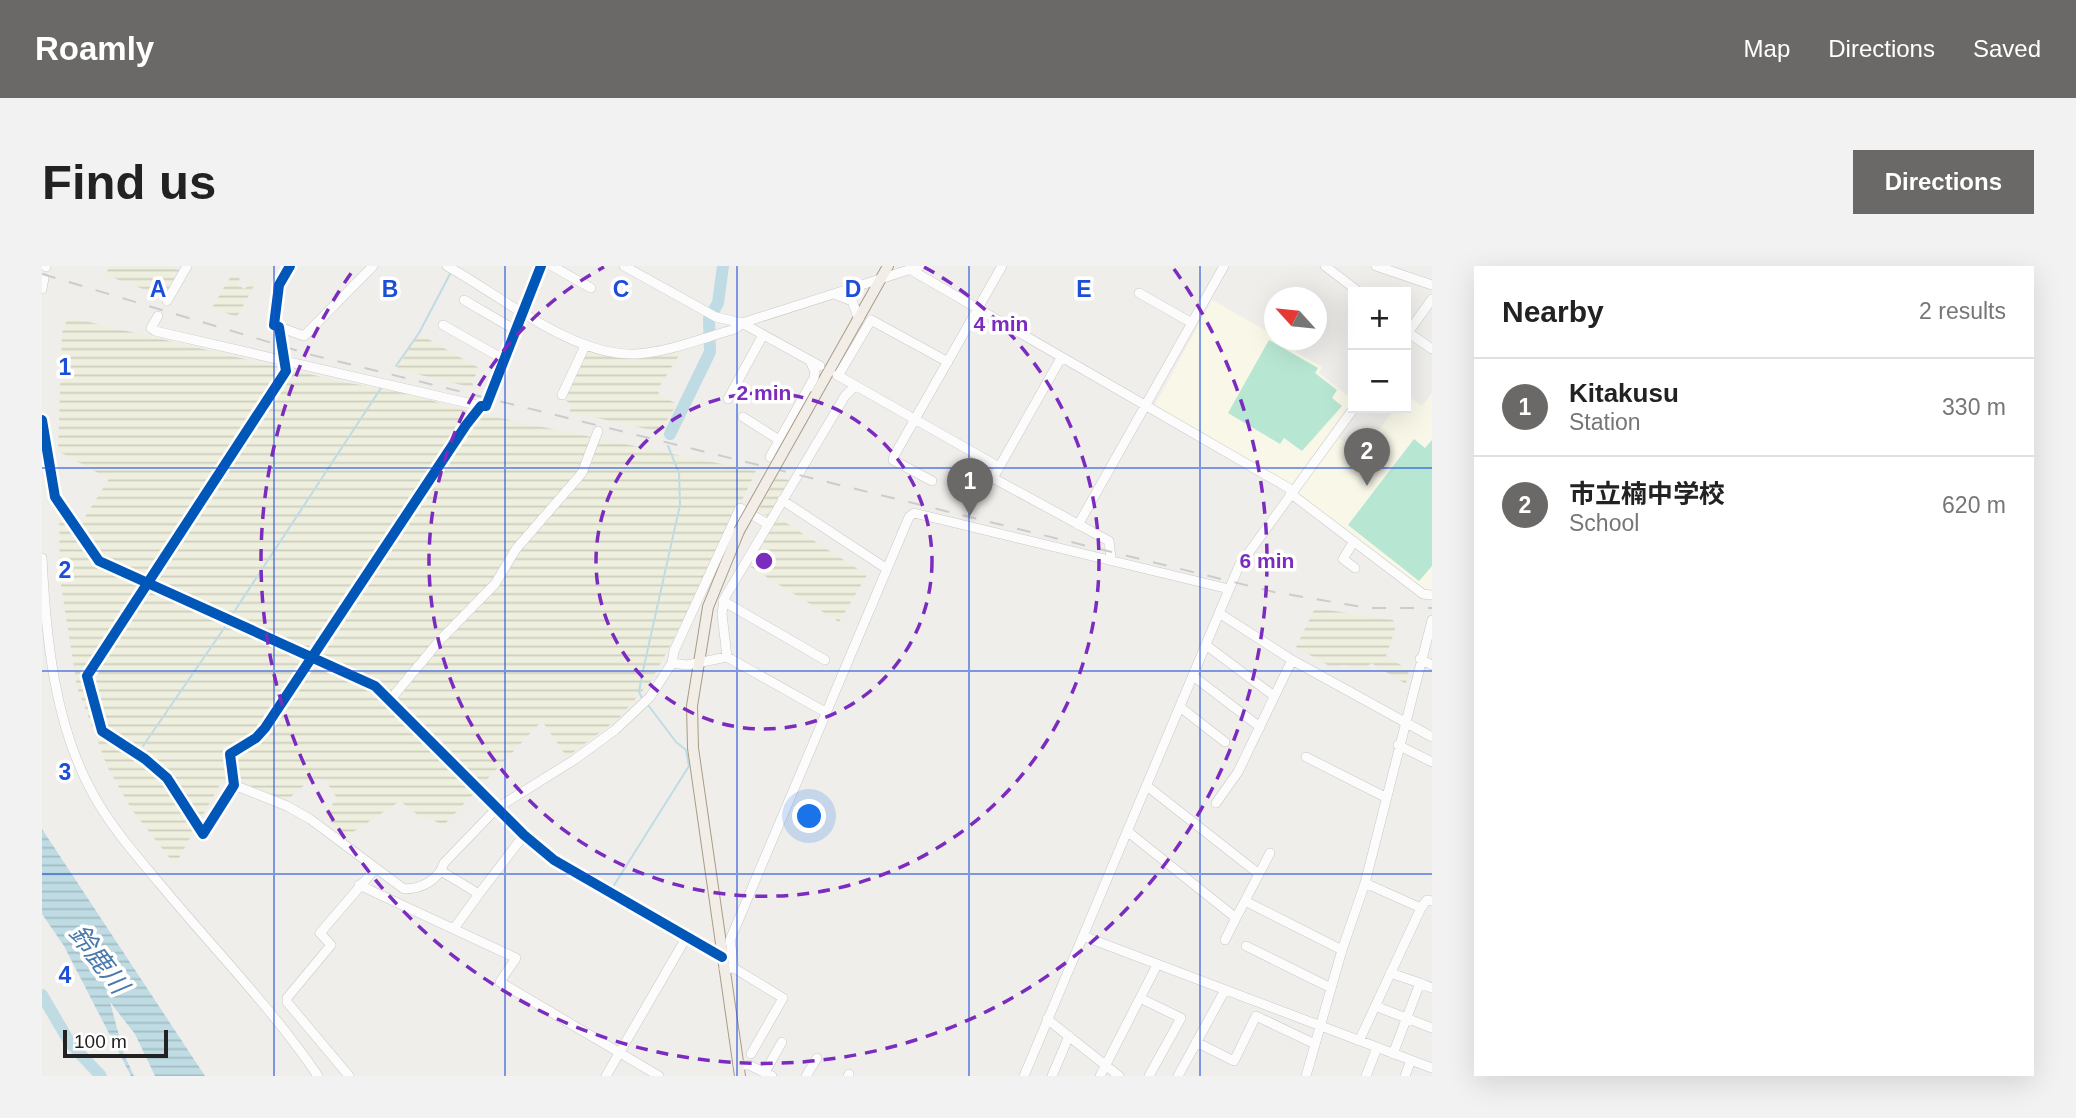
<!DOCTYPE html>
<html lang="en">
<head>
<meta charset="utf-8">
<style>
	:root { --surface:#fff; --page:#f2f2f2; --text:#222; --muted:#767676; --line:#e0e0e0; --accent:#6a6968 }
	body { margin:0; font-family:Arial,"Noto Sans JP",sans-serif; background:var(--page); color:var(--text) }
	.controls { position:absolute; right:21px; top:21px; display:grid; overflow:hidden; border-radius:0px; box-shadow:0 7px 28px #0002 }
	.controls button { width:63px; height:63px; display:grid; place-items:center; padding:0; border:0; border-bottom:2px solid var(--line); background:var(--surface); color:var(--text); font:35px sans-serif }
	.compass { position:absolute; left:1222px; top:21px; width:63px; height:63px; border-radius:50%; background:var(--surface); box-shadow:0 7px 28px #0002; rotate:297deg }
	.scale { position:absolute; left:21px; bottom:18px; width:105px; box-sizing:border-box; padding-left:7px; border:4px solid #222; border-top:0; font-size:19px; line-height:24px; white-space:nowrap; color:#222; -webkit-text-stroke:5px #fff; paint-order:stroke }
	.you { position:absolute; left:768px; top:551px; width:24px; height:24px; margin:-18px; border:5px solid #fff; border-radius:50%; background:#1a73e8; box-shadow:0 0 0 10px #1a73e833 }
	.badge { display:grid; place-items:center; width:46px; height:46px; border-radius:50%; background:var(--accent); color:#fff; font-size:23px; font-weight:700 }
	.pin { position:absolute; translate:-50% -58px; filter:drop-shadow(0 2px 4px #0008) }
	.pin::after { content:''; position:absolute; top:37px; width:24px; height:21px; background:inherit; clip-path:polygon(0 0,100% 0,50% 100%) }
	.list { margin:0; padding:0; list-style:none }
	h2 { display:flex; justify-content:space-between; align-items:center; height:91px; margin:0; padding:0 28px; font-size:30px }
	h2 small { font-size:23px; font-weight:400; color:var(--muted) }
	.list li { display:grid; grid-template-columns:46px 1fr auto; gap:21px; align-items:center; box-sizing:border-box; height:98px; padding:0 28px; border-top:2px solid var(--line) }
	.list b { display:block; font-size:26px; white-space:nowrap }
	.list p { margin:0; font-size:23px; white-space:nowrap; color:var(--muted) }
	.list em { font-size:23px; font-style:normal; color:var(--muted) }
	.map { position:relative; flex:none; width:1390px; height:810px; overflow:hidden; border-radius:0px }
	header { display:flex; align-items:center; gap:42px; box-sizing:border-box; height:98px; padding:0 35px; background:var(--accent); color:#fff }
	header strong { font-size:33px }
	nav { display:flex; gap:38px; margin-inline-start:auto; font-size:24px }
	.intro { display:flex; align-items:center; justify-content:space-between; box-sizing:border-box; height:168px; padding:0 42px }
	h1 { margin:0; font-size:49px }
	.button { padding:18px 32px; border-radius:0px; background:var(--accent); color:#fff; font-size:24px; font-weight:700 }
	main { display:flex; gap:42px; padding:0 42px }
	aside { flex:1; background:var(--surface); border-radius:0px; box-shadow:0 7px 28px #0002 }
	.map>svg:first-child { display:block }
</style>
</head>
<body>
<header>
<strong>Roamly</strong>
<nav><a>Map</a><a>Directions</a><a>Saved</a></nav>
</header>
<div class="intro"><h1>Find us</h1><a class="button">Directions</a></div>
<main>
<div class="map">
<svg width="1390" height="810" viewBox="0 0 1390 810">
	<defs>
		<pattern id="farmland-rules" width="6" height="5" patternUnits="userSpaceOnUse" patternTransform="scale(1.75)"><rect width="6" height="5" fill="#efefdf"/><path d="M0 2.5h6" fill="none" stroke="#cdcdbf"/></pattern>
		<pattern id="water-rules" width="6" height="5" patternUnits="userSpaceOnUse" patternTransform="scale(1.75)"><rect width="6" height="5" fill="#bfdbe3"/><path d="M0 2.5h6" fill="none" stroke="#a4bcc2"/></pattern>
	</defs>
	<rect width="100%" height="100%" fill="#f0eeeb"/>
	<!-- education -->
	<path fill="#f8f7e8" d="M1170 34 1228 67 1232 60V74H1261L1254 86 1280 101 1277 107 1311 134 1250 218H1244L1194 186 1112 141Z
		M1390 127V327L1380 324 1254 229 1295 171 1311 182 1323 167 1331 172 1353 142H1364V129L1380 140Z"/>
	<!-- farmland -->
	<path fill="url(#farmland-rules)" d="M67 0H127L137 4 122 31 64 9Z
		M190 8 198 12 195 19 203 23 208 16 213 18 195 51 170 42Z
		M26 51 301 116 361 126 429 146 714 205 649 341 609 415 576 453 525 491 500 455 401 560 388 552 382 554 358 535 302 572 283 549 295 532 283 514 269 513 244 535 200 516 180 515 133 599 90 544 65 500 35 421 18 313 17 244 32 268 67 213 16 185 20 67Z
		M377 68 437 102 430 116 432 122 354 103Z
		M643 80 615 124 618 129 635 138 618 166 528 146 529 138 523 134 546 83 568 89Z
		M734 211 747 214 726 250 716 245Z
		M735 251 825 309 797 356 707 300Z
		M1273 342 1351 354 1353 364 1344 390 1367 404 1364 418 1329 397 1323 404 1302 399 1289 401 1254 381Z"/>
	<!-- pitch -->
	<path fill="#b7e6d2" d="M1227 74 1276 102 1273 107 1295 124 1290 132 1300 140 1260 185 1242 172 1238 178 1186 147Z
		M1372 173 1383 182 1390 174V300L1377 315 1306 259Z"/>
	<!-- water -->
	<path fill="url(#water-rules)" d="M0 563 163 810H113L93 768 68 736 82 788 92 810H89L22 680 0 648Z"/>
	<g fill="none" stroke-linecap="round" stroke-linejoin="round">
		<!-- stream -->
		<path stroke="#bfdbe3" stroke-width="2" d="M354 100 377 67 408 8
			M190 349 339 122
			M600 432 597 426 600 409 638 239 637 207 626 180
			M101 480 185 358
			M569 624 647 500 644 484 634 476 606 439"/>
		<!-- river -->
		<path stroke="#bfdbe3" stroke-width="12" d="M628 168 668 86 667 53 676 37 681 0
			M0 729 28 777 59 810"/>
		<!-- minor casing -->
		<g stroke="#c9c8c7" stroke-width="10">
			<path id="minor" d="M405 0C458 29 531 91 594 88 627 86 661 72 693 63L700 57 879 0
				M510 0 549 22
				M582 0 674 51 700 57 778 100
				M1283 0 1317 26
				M1334 0 1390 19
				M4 1V0
				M869 4 1250 224
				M0 23 2 12
				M1097 27 1150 57
				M795 29 810 35 817 53
				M422 34 475 65
				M125 35 145 0
				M116 50 109 62 113 65 439 140
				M401 59 463 94
				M237 61 262 70 331 0
				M1364 65 1390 83
				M1364 69 1390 33
				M238 71 237 61 232 59 237 19 248 0
				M240 85 244 105 45 410 60 465 103 493 125 512 161 568 192 519 188 488 214 472 223 462 424 159 439 140H444L499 0
				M1019 92 951 212 1067 275 1069 292
				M795 109 957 201
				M796 110 829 54 906 96
				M520 129 543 80
				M686 133 721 69
				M701 151 737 174
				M0 154 13 231 57 295 333 420 482 569 512 594 680 691
				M728 191 772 112 773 106 768 95
				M890 215 851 194 852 190 960 0
				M1248 227 1381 328 1390 329
				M740 234 845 303
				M1036 259 1182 0
				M1312 275 1301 293 1313 302
				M0 292C4 371 12 458 51 528 69 561 94 589 118 618 170 681 230 742 276 810
				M681 335 783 394
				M1177 347 1250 394 1390 471
				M1164 379 1232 430
				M685 391 680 348 682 333 803 130 813 120
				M1378 393 1390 399
				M630 397 645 399 685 391 785 447
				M1151 410 1218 461
				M348 434 398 374 453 318 474 283 540 207 556 165
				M1138 441 1183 476
				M1356 479 1390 496
				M1264 491 1343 531
				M192 519 245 540 268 553 362 623C379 623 397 614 402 597L455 542 532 494 573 464 608 431 630 397 632 385 698 242 726 258
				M1174 537 1196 506 1250 394
				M1085 565 1194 652 1217 608 1105 520
				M399 605 437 628 482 569
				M1217 608 1228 587
				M1323 617 1379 642
				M317 619 474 692 458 716 617 810
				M1203 635 1300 684
				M413 661 437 628
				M1041 670 1390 802
				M1183 674 1194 652
				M1204 680 1289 722
				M692 702 741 732 709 788
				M682 703 692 702 688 674 867 251 872 247 1187 323
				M1348 707 1378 717
				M1098 732 1139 752 1107 810
				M1333 740 1390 762
				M1005 753 1077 810
				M1317 775 1379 642 1385 634 1390 635
				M1154 776 1192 795 1214 750 1273 778
				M1351 788 1378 717 1390 722
				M696 799H707L730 810
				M723 806 740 776
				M307 810 245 736V732L289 679 278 667 333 603
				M564 810 644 672
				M764 810 775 792
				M806 810 807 808
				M982 810 1197 300 1312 142
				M1010 810 1027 770
				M1058 810 1115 699
				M1136 810 1183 724
				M1264 810 1300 684 1323 617 1390 354
				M1324 810 1335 782
				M1363 810 1369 794"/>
		</g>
		<!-- major casing -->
		<g stroke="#a79c86" stroke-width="12">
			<path id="major" d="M774 128 846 0
				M697 265 666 341 650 440 651 482 698 810"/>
		</g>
		<!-- minor -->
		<use href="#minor" stroke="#fdfcfc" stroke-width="9"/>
		<!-- major -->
		<use href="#major" stroke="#f3ede7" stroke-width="10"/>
		<!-- rail -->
		<path stroke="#ccc" stroke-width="2" stroke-dasharray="14 14" stroke-linecap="butt" d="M0 8 270 89 1232 326 1326 342H1390"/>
		<!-- major-bridge casing -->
		<g stroke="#a79c86" stroke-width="12" stroke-linecap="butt">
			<path id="major-bridge" d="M697 265 774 128"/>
		</g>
		<!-- major-bridge -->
		<use href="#major-bridge" stroke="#f3ede7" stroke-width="10"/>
		<!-- cycleway casing -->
		<g stroke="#fff" stroke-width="15">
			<path id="cycleway" d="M248 0 237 19 232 59 237 61 244 105 45 410 60 465 103 493 125 512 161 568 192 519 188 488 214 472 223 462 424 159 439 140H444L499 0
				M0 154 13 231 57 295 333 420 482 569 512 594 680 691"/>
		</g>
		<!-- cycleway -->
		<use href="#cycleway" stroke="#0057b8" stroke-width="10"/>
	</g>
	<!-- grid -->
	<path fill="none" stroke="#1d4ed8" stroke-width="2" stroke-opacity="0.55" d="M232 0V810M463 0V810M695 0V810M927 0V810M1158 0V810M0 202H1390M0 405H1390M0 608H1390"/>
	<!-- distance rings -->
	<g fill="none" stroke="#7b2cbf" stroke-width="3.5" stroke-dasharray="12 9">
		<circle cx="722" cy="295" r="168"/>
		<path d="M882 1A335 335 0 1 1 562 1"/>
		<path d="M1132 3A503 503 0 1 1 312 3"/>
	</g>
	<g text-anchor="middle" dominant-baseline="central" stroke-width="7" stroke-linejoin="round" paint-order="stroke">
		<!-- water labels -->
		<g font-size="26" font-style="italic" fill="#4a7aab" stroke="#fff">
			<text transform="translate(57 693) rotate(53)">鈴鹿川</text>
		</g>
	</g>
	<g font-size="23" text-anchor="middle" font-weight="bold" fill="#1d4ed8" stroke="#fff" stroke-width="7" stroke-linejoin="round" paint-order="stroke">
		<text x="116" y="31">A</text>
		<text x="348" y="31">B</text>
		<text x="579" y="31">C</text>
		<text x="811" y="31">D</text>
		<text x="1042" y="31">E</text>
		<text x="23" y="109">1</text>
		<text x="23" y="312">2</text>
		<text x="23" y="514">3</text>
		<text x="23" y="717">4</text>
	</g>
	<circle cx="722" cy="295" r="10" fill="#7b2cbf" stroke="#fff" stroke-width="3.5"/>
	<g font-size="21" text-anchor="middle" font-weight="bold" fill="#7b2cbf" stroke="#fff" stroke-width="7" stroke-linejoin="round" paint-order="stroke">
		<text x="959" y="65">4 min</text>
		<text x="722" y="134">2 min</text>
		<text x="1225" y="302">6 min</text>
	</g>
</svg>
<div class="controls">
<button>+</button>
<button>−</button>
</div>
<svg class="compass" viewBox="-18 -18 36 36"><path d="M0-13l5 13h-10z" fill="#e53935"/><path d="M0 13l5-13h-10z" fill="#767676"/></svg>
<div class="scale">100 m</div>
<div class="you"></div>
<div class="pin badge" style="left:928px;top:250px">1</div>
<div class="pin badge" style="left:1325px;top:220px">2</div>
</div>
<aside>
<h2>Nearby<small>2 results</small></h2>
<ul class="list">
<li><span class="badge">1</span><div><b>Kitakusu</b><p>Station</p></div><em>330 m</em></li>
<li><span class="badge">2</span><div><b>市立楠中学校</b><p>School</p></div><em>620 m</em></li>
</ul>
</aside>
</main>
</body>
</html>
